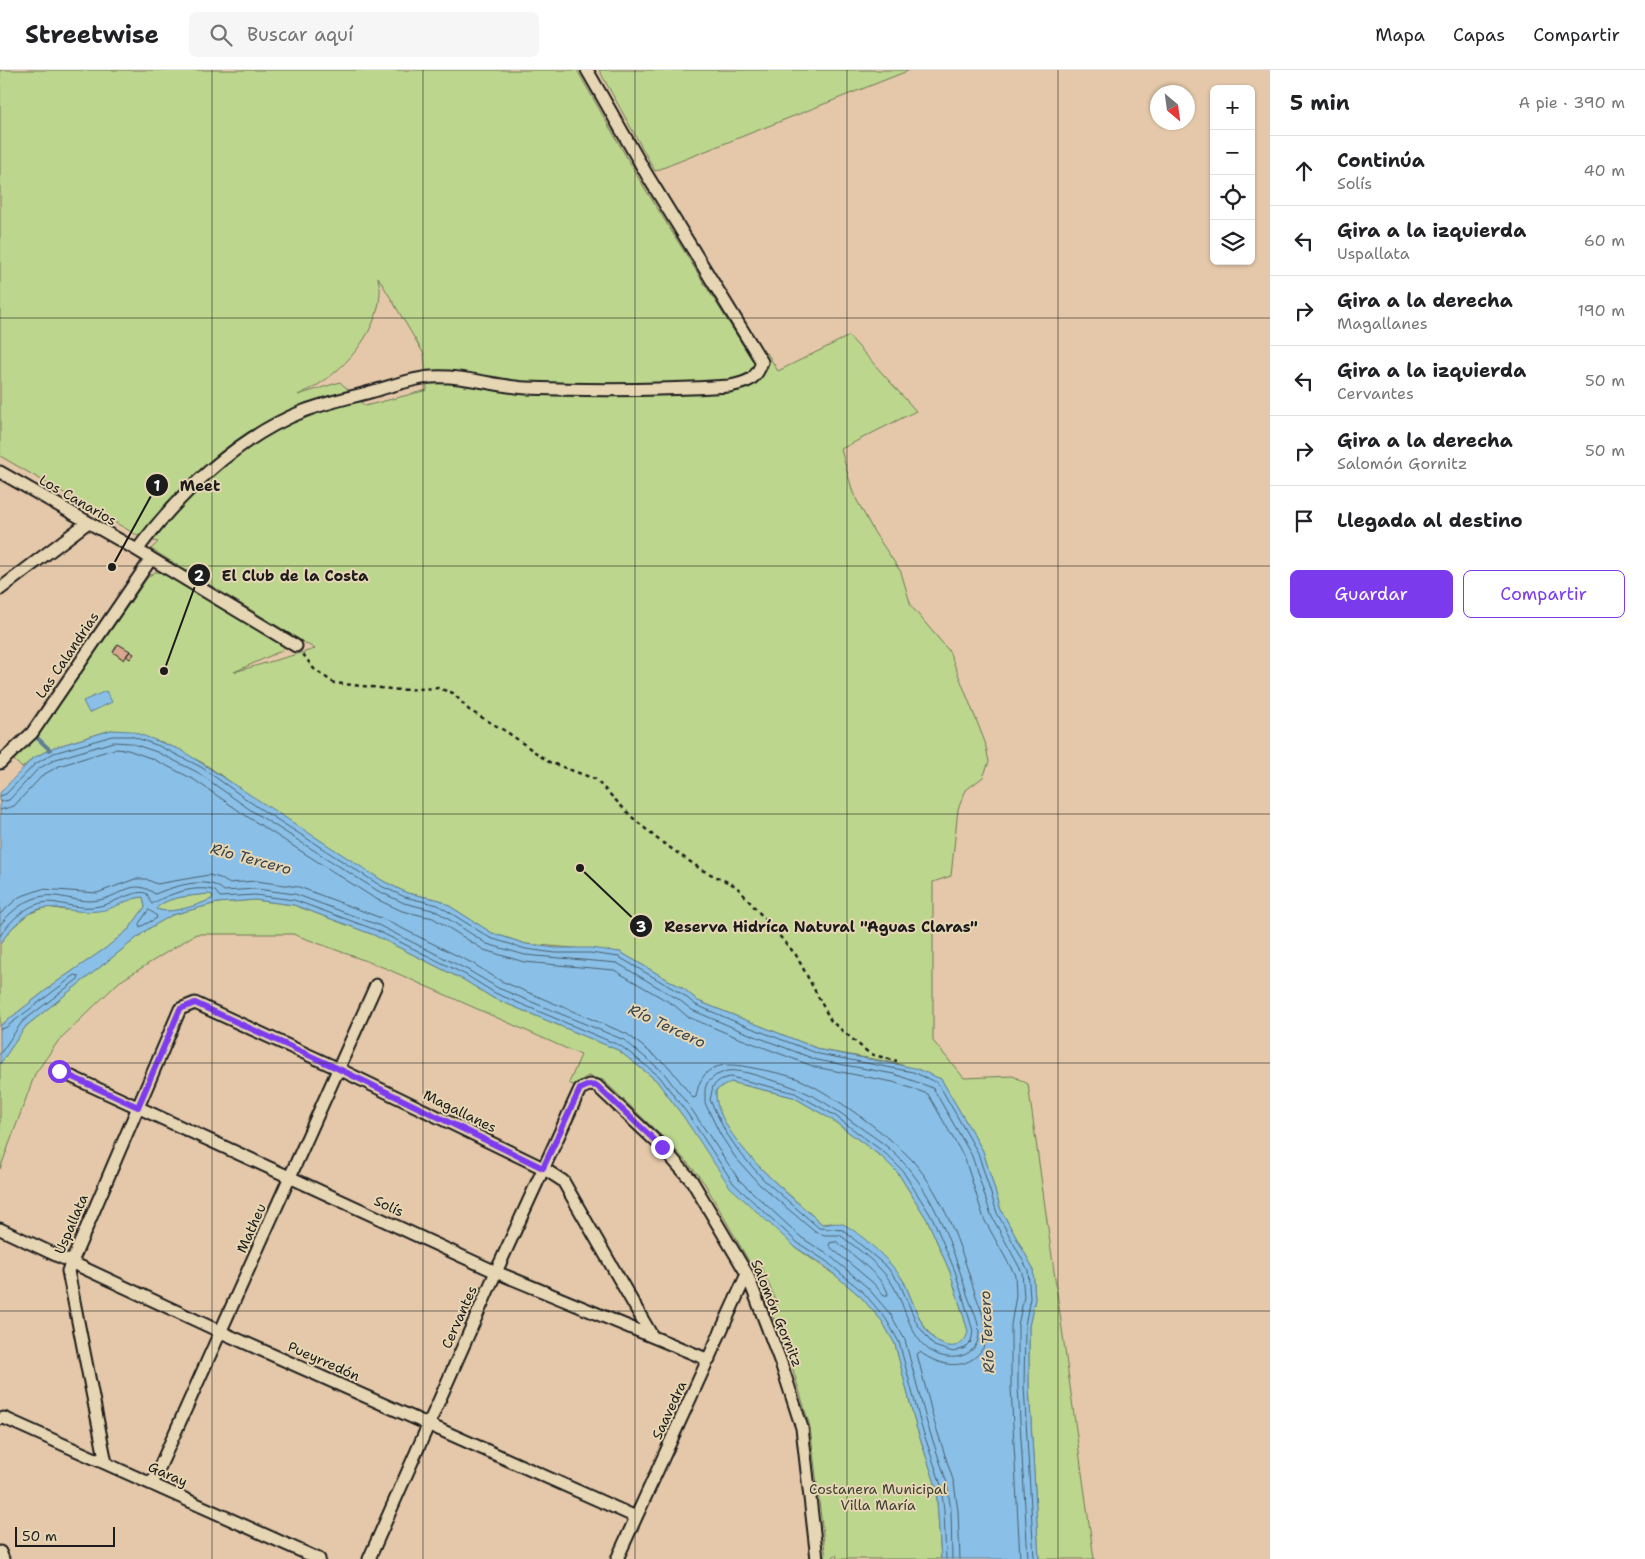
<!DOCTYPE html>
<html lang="es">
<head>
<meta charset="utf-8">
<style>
	:root { --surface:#fff; --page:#f6f6f6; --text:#202124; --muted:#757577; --line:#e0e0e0; --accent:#7c3aed }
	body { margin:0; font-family:"Shantell Sans",sans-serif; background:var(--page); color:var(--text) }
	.controls { position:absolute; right:15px; top:15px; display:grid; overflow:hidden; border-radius:8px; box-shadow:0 1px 4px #0004 }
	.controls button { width:45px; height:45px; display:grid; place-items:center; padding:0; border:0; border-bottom:1px solid var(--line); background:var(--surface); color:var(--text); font:25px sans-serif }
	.compass { position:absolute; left:1150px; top:15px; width:45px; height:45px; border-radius:50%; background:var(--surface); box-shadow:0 1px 4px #0004; rotate:151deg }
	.scale { position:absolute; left:15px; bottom:12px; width:100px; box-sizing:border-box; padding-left:5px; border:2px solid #1c1c1c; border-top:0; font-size:14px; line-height:18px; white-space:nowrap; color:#1c1c1c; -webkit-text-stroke:4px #e7d6b3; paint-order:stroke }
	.stop { position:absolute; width:15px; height:15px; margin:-11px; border:4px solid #7c3aed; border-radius:50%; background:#fff }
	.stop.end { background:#7c3aed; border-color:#fff; box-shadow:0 1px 5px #0008 }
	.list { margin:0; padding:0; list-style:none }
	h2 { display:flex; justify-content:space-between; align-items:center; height:65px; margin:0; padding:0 20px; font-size:21px }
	h2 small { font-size:16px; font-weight:400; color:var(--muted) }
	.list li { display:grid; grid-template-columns:32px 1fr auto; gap:15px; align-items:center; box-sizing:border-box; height:70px; padding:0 20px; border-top:1px solid var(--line) }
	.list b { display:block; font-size:19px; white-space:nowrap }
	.list p { margin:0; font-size:16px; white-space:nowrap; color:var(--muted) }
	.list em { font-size:16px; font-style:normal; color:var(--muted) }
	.actions { display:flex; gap:10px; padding:15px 20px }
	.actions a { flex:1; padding:11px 0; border:1px solid var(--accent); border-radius:8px; text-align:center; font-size:18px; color:var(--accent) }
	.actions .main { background:var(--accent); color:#fff }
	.icon { flex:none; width:28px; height:28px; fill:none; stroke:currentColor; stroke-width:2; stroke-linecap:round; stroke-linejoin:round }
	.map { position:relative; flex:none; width:1270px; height:1489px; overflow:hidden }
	header { display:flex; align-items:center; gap:30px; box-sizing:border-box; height:70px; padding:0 25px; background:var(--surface); border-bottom:1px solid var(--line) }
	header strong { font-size:24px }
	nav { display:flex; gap:28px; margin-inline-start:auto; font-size:18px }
	.search { width:350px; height:45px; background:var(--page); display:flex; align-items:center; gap:12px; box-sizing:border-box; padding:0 18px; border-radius:8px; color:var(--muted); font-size:19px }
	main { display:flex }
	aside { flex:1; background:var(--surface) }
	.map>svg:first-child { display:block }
</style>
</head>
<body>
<header>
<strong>Streetwise</strong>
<div class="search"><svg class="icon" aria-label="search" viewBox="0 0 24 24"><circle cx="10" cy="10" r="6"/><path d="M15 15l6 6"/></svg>Buscar aquí</div>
<nav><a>Mapa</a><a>Capas</a><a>Compartir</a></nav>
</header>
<main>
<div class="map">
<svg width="1270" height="1489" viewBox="0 0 1270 1489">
	<rect width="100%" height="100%" fill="#e4c8a9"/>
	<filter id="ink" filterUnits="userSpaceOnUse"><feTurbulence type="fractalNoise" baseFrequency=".02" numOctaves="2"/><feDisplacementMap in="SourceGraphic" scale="10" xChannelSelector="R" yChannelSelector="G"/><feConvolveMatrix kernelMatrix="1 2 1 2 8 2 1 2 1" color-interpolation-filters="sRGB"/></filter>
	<g filter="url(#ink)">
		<!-- green -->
		<path fill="#bcd68d" stroke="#6c7954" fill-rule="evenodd" d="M0 0H577L639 109 752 290 767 283 778 301 849 266 916 341 841 379 853 423 874 462 901 502 911 536 949 581 985 672 989 692 983 707 966 720 958 739 951 806 933 812V971L964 1008 1013 1006 1028 1014 1094 1489H1039L1029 1316V1256L1035 1229 1033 1198 1001 1140 983 1081 941 1009 896 993 821 980 743 949 698 931 684 919 620 882 526 874 492 863 440 830 407 823 383 811 258 731 203 693 162 672 111 660 52 678 32 689 22 698 13 689 38 665 148 507 155 502H162L285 576 281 581 234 602 315 579 151 479 158 472 142 468 0 386ZM378 207 424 284 427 320 365 336 340 312 298 325C305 321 313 319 319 314 348 296 379 259 380 223 381 218 378 212 378 207Z
			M599 0H910L655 101Z
			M208 824 213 825 212 829C198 835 171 845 156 839 166 826 193 826 208 824Z
			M143 827 145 837 129 859 106 878 58 911 0 956V874L10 860 28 844 47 837 66 840Z
			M255 830 294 835 374 865 464 910 493 928 618 980 656 1010 683 1046 795 1177 839 1208 860 1226 882 1251 895 1274 916 1356 936 1416 941 1489H837L836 1484 831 1489H826L810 1357 789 1286 772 1245 777 1233 761 1197 751 1195 705 1114 696 1102 668 1072 603 1010 588 1006 573 1015 569 1013 581 985 385 898 293 864H196L119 912 59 970 35 1004 0 1099V994L26 956 148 859 172 845 217 833Z
			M730 1012 793 1027 831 1049 883 1088 898 1103 928 1151 950 1202 968 1261C967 1269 966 1274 958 1276 928 1283 914 1234 905 1214 902 1207 896 1201 891 1195 877 1177 851 1166 832 1153L822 1154C792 1126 712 1065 716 1020Z"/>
		<!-- water -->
		<path fill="#8ac0e7" stroke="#5e7e96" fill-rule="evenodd" d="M106 621 112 632 89 643 83 631Z
			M111 660 131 661 181 680 383 811 407 823 440 830 492 863 526 874 555 878H590L620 882 684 919 698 931 743 949 821 980 915 998 941 1009 983 1081 1001 1140 1033 1198 1035 1229 1029 1256V1316L1039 1489H941L936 1416 916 1356 895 1274 882 1251 860 1226 823 1195 795 1177 730 1117 683 1046 656 1010 618 980 493 928 464 910 374 865 294 835 255 830 217 833 172 845 148 859 26 956 0 994V956L58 911 106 878 129 859 145 837 143 827C127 828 114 840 98 841 83 843 71 840 56 838 31 834 12 856 0 874V723L32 689 52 678ZM208 824 213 825 212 829C198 835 171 845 156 839 166 826 193 826 208 824ZM731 1012 793 1027 831 1049 883 1088 898 1103 928 1151 950 1202 968 1261C965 1280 945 1280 933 1268 919 1254 913 1232 905 1214 896 1196 863 1165 845 1155 838 1151 830 1155 822 1154 792 1128 712 1063 716 1020Z"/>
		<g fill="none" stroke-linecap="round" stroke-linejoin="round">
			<!-- shore -->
			<path stroke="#485e6d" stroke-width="1" d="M0 726 6 724 35 694 54 683 112 666H131L159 676 201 697 256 736 381 816 405 827 438 835 490 868 526 879 555 883H590L619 887 682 924 696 935 741 954 819 984 913 1002 938 1013 978 1083 997 1143 1028 1200 1030 1228 1025 1256 1024 1316 1034 1489
				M0 732 9 730 38 699 56 689 113 672 130 673 157 682 197 702 252 741 378 821 404 833 436 841 487 874 525 885 617 893 678 929 692 940 739 960 817 990 894 1004 933 1018 972 1086 991 1145 1022 1202 1024 1227 1018 1255V1317L1028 1489
				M0 740 14 736 43 705 59 696 114 679 128 680 153 689 193 709 248 747 374 828 402 841 433 848 484 880 524 892 614 900 674 935 688 947 736 967 815 997 893 1012 928 1024 965 1089 984 1149 1015 1205 1016 1225 1011 1255V1317L1020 1489
				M149 840 156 845 157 848 140 857 139 854Z
				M0 844 19 827 42 819 97 823 135 809H146L157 814 209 805 220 808 228 813 256 811 299 817 381 848 472 893 501 911 627 964 669 997 693 1028 696 1027C701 992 725 992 753 998 768 1001 786 1004 801 1010 833 1025 888 1064 912 1090 944 1126 960 1175 974 1220 980 1239 991 1258 983 1278 968 1302 940 1297 920 1282L917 1284 934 1351 954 1413 958 1441 960 1489
				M0 855C13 838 34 823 56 826 71 828 84 833 99 830 122 826 132 807 155 824 175 816 208 805 224 821L256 819 295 824 378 855 468 900 498 918 624 970 663 1002 692 1040 739 1110 802 1168 830 1186 867 1217 891 1245 905 1270 927 1353 947 1413 951 1441 952 1489
				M0 866C12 848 33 828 57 833 72 836 85 839 100 836 110 835 139 817 147 824 150 828 149 831 152 834 167 824 198 814 215 821L220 827 255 825 294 830 376 860 466 905 495 923 621 976 659 1006 687 1043 734 1114 798 1173 826 1191 863 1222 886 1249 899 1272 921 1355 941 1415 944 1441 946 1489
				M0 959 5 958 75 905 79 906 78 909 22 952 0 984
				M727 1001C740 999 758 1006 771 1010 803 1018 828 1033 854 1053 866 1062 880 1070 891 1080 931 1116 951 1171 966 1221 970 1234 978 1248 979 1261 980 1287 951 1293 932 1282 910 1268 906 1238 894 1217 882 1196 859 1180 840 1165H825L815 1162 759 1114 735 1087 720 1064 705 1033V1019L707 1013 715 1006Z
				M731 1007 795 1023 834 1045 886 1084 902 1100 933 1149 955 1201 973 1261 971 1272 965 1278 953 1282 934 1276 917 1254 900 1214 887 1197 843 1160 819 1158 764 1110 740 1083 725 1061 710 1030 713 1016 720 1010Z
				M837 1172C848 1181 888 1211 888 1225H884L872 1212 829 1176 830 1173Z"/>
			<!-- stream -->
			<path stroke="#5e7e96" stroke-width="4" d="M33 664 50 680"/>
		</g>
		<!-- building -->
		<path fill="#d9a68f" stroke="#1c1c1c" d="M118 574 130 581 124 590 113 582Z
			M130 581 134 584 130 589 126 586Z"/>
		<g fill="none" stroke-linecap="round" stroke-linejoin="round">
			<!-- street casing -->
			<g stroke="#1c1c1c" stroke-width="15">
				<path id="street" d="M0 402 137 480 296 576
					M137 480C179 424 237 367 304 341 325 333 348 328 370 322 390 317 411 308 432 307 463 305 495 316 526 318 594 321 663 320 730 316 748 312 756 310 762 292L647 105 587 0
					M0 519 87 453
					M0 693 32 663 151 489
					M59 1001 496 1202 709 1290
					M0 1159 221 1262 636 1447
					M0 1349 4 1348 319 1489
					M106 1393 68 1201 180 939 195 933 339 999 543 1098 563 1111 652 1266
					M152 1414 376 915
					M0 1482 3 1489
					M369 1489 496 1202 580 1019 589 1015 597 1016 662 1077 692 1111 747 1204 781 1293 802 1358 817 1489
					M617 1489 747 1204"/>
			</g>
			<!-- path -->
			<path stroke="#1c1c1c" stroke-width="2.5" stroke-dasharray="4 4" stroke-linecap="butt" d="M303 584 314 599 334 613 400 620 438 618 453 623 469 640 507 662 549 692 595 709 633 748 656 768 702 800 736 816 796 885 831 951 870 984 897 991"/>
			<!-- street -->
			<use href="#street" stroke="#e7d6b3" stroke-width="11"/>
		</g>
	</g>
	<g fill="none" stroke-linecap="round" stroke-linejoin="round" filter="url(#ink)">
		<!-- route -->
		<path stroke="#7c3aed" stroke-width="6" d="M59 1001 138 1037 180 939 195 933 339 999 543 1098 580 1019 589 1015 597 1016 662 1077"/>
	</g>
	<!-- grid -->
	<path fill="none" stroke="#1c1c1c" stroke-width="1" stroke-opacity="0.55" d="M212 0V1489M423 0V1489M635 0V1489M847 0V1489M1058 0V1489M0 248H1270M0 496H1270M0 744H1270M0 993H1270M0 1241H1270"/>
	<g text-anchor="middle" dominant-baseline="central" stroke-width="4" stroke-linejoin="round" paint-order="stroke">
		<!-- street labels -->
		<g font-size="14" fill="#1c1c1c" stroke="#e7d6b3">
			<text transform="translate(78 430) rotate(30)">Los Canarios</text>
			<text transform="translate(67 585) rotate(-56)">Las Calandrias</text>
			<text transform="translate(460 1041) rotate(26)">Magallanes</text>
			<text transform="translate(389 1136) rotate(25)">Solís</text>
			<text transform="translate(71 1154) rotate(-67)">Uspallata</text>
			<text transform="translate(251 1158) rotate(-66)">Matheu</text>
			<text transform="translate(777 1243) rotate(68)">Salomón Gornitz</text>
			<text transform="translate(459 1247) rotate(-66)">Cervantes</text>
			<text transform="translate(324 1291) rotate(24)">Pueyrredón</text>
			<text transform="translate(669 1340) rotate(-65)">Saavedra</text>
			<text transform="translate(168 1404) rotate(24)">Garay</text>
		</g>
		<!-- park labels -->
		<g font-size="14" fill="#3c4133" stroke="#e7d6b3">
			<text x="878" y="1419">Costanera Municipal<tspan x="878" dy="16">Villa María</tspan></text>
		</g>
		<!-- water labels -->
		<g font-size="15" font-style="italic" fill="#38454f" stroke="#e7d6b3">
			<text transform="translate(251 789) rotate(15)">Río Tercero</text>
			<text transform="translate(667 956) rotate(25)">Río Tercero</text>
			<text transform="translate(987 1262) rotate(-93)">Río Tercero</text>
		</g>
	</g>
	<!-- callouts -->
	<path fill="none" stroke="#1c1c1c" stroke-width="2" d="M112 497L157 415M164 601L199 505M580 798L641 856"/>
	<g fill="#1c1c1c" stroke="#e7d6b3" stroke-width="2">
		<circle cx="112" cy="497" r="5"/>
		<circle cx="164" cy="601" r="5"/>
		<circle cx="580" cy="798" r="5"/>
		<circle cx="157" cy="415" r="12"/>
		<circle cx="199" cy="505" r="12"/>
		<circle cx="641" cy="856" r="12"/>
	</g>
	<g font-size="15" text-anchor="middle" font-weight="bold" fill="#fff">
		<text x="157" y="421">1</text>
		<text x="199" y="511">2</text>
		<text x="641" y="862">3</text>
	</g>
	<g font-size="15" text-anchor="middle" font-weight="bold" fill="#1c1c1c" stroke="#e7d6b3" stroke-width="4" stroke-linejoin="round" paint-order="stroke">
		<text x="200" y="421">Meet</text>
		<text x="295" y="511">El Club de la Costa</text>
		<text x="821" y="862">Reserva Hidríca Natural "Aguas Claras"</text>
	</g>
</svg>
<div class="controls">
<button>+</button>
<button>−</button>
<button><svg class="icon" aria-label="locate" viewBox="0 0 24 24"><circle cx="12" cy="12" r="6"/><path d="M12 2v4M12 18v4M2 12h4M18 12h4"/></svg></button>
<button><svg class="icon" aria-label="layers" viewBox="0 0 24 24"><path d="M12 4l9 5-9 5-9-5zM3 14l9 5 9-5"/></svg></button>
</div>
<svg class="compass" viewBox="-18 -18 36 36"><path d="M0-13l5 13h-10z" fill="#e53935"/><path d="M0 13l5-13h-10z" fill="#757577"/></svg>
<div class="scale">50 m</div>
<div class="stop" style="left:59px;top:1001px"></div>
<div class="stop end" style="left:662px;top:1077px"></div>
</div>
<aside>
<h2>5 min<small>A pie · 390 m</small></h2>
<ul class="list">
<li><svg class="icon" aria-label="ahead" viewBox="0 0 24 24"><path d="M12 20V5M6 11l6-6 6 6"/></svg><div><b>Continúa</b><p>Solís</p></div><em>40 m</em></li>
<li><svg class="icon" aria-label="left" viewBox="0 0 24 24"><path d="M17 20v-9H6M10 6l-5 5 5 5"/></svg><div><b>Gira a la izquierda</b><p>Uspallata</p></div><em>60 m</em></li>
<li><svg class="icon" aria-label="right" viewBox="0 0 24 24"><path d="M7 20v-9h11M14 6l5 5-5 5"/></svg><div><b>Gira a la derecha</b><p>Magallanes</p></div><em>190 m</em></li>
<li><svg class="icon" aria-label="left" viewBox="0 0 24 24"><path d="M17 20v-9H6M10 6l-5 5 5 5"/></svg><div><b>Gira a la izquierda</b><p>Cervantes</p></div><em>50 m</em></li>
<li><svg class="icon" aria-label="right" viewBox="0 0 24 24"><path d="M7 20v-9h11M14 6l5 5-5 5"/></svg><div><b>Gira a la derecha</b><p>Salomón Gornitz</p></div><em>50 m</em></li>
<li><svg class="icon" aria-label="arrive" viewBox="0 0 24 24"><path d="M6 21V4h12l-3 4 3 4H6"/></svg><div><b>Llegada al destino</b></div></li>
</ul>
<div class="actions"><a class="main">Guardar</a><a>Compartir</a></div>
</aside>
</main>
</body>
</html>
